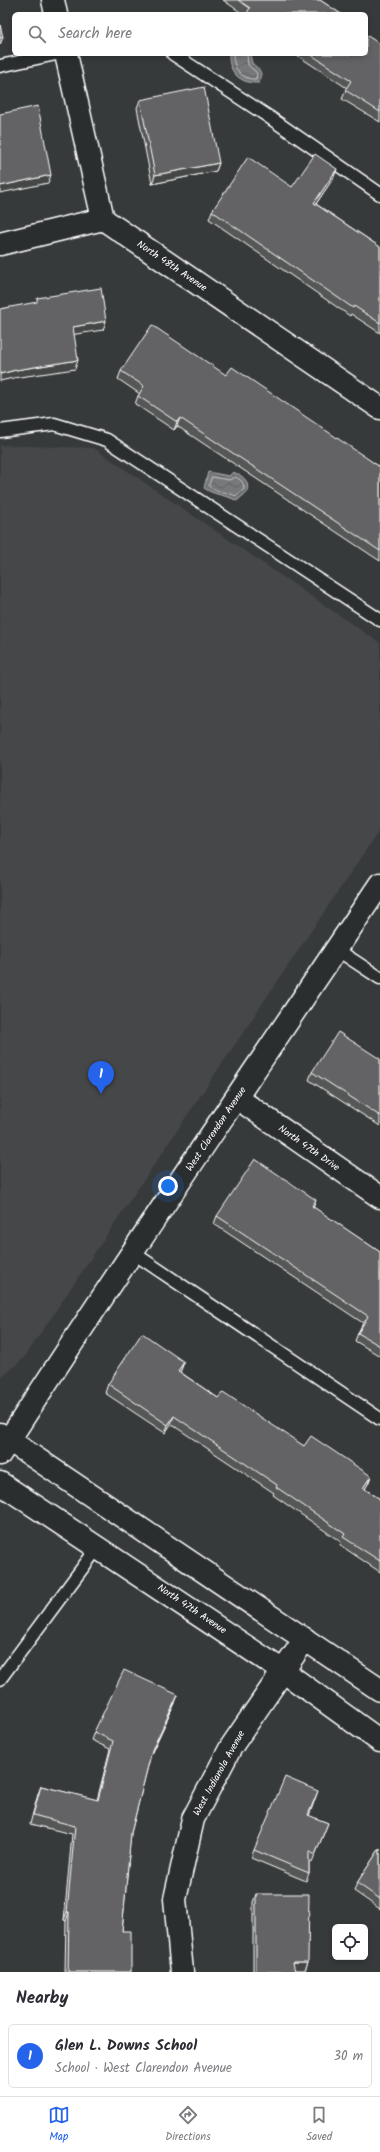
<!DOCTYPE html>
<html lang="en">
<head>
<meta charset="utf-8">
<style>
	:root { --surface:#fff; --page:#f7f7f7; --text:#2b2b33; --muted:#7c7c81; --line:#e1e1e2; --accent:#2563eb }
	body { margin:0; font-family:Kalam,sans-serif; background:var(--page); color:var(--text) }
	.controls { position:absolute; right:12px; bottom:12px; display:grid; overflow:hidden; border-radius:6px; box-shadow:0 2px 6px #0003 }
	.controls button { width:36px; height:36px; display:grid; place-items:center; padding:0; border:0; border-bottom:1px solid var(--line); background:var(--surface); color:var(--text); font:20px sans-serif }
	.you { position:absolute; left:168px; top:1186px; width:14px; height:14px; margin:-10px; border:3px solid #fff; border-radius:50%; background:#1a73e8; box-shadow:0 0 0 6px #1a73e833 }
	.badge { display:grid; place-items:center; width:26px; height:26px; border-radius:50%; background:var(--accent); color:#fff; font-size:13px; font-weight:700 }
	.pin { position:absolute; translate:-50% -33px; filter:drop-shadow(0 1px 2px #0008) }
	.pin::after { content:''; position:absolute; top:21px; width:14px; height:12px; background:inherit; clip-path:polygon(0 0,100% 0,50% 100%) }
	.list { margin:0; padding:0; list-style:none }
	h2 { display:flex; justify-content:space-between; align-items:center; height:52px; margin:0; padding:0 16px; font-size:17px }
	h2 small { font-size:13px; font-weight:400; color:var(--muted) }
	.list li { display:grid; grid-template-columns:26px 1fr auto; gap:12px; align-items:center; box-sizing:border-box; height:64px; margin:0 8px 8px; padding:0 8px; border:1px solid var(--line); border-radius:6px }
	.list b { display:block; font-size:15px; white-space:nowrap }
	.list p { margin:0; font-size:13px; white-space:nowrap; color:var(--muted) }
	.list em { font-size:13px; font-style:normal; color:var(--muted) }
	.icon { flex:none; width:22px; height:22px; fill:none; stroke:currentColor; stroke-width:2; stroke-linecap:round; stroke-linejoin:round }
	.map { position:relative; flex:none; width:380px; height:1972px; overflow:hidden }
	.search { position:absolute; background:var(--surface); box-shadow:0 2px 6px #0003; left:12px; right:12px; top:12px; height:44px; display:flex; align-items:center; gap:10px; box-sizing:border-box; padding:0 14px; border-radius:6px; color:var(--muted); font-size:15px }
	.sheet { height:124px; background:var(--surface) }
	nav { display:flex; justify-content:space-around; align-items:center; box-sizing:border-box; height:56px; border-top:1px solid var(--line); background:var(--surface); font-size:11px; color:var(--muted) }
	nav a { display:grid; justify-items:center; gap:2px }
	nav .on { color:var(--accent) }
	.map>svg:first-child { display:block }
</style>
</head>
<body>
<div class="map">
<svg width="380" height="1972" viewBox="0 0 380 1972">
	<defs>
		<pattern id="water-waves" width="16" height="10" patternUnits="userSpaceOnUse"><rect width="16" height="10" fill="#767879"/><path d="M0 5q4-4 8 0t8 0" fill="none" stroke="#616262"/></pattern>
	</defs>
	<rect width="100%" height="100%" fill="#373a3b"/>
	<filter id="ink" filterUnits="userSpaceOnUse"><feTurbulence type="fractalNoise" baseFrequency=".025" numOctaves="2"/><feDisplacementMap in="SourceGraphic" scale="8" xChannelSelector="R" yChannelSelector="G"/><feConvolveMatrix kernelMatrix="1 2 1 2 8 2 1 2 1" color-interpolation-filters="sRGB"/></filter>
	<g filter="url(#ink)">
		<!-- built -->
		<path fill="#444748" d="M0 445 94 448 380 643V829L24 1358 0 1379Z"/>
		<!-- water -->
		<path fill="url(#water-waves)" stroke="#adaeaf" d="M229 54H250L252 63C260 70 264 73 259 83 241 84 228 73 229 54Z
			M208 472 229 476 233 472C244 476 248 480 248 491L237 501C225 494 215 496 204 488Z"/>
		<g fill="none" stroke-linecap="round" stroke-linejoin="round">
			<!-- shore -->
			<path stroke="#c8c9c9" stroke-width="1" d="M233 54C233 68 241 80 256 79L257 73 248 65 247 54
				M212 477 229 480 235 477C241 479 244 483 244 489L236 496C228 492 215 492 209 486Z"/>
			<!-- lane casing -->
			<g stroke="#fff" stroke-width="15">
				<path id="lane" d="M173 54 269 117 380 194
					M0 66 56 54
					M0 431 54 424 107 440 380 620
					M336 949 380 978
					M132 1252 380 1419
					M0 1679 98 1547"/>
			</g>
			<!-- street casing -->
			<g stroke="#fff" stroke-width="25">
				<path id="street" d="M53 0 56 14
					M66 54 103 219 380 408
					M0 244 103 219
					M237 1098 380 1197
					M0 1454C123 1262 253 1074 380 884
					M182 1972 175 1899 193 1819 231 1747 305 1639"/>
			</g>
			<!-- secondary casing -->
			<g stroke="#fff" stroke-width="25">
				<path id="secondary" d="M0 1434 380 1690
					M0 1483 283 1671 380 1741"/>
			</g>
			<!-- lane -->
			<use href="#lane" stroke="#2a2d2e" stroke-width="12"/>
			<!-- street -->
			<use href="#street" stroke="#2a2d2e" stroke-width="22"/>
			<!-- secondary -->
			<use href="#secondary" stroke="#2a2d2e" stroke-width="22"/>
		</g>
		<!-- wall -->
		<path fill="#555657" stroke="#fff" d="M223 0H320L341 14H243Z
			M380 44V122L342 99 347 88 295 54H366Z
			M140 100 219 163 216 171 152 184 137 108Z
			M334 177 316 204 380 247V333L351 314 350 316 209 219 212 211 292 187Z
			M121 371 226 375 380 467V561L177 426 174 430 135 404 138 396 140 394 118 379Z
			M380 1059V1126L309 1080 312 1072Z
			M316 1200 313 1207 380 1252V1356L355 1341 358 1333 363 1323 214 1224 217 1216Z
			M184 1362 181 1370 180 1372 218 1398 304 1446 371 1476 368 1484 365 1489 380 1499V1572L340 1545 341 1542 273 1495 274 1493 171 1424 165 1433 105 1393 108 1384Z
			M175 1703 151 1754 131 1833 122 1931 131 1972H65L66 1921 64 1920 72 1834 30 1824 38 1794 41 1786 97 1800 110 1749 91 1740 94 1732Z
			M318 1791 309 1816 328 1823 312 1863 309 1861V1873L306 1881 251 1858 254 1850Z
			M380 1848V1909L354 1891 357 1883Z
			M256 1894 308 1962 305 1970H295V1972H253V1902Z"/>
		<!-- shaded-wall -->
		<path fill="#454647" stroke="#fff" d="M3 37 0 45V38Z
			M219 163 216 171 152 184 155 175Z
			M337 169 334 177 311 211 314 203Z
			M51 175 48 183 0 193V186Z
			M106 321 103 330 70 335 73 327Z
			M78 360 75 369 13 378 0 381V374L16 370Z
			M180 418 177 426 174 430 177 422Z
			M184 1362 181 1370 175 1379 178 1371Z
			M174 1416 171 1424 165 1433 168 1425Z
			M371 1476 368 1484 360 1496 363 1488Z
			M178 1695 175 1703 149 1758 152 1750Z
			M67 1912H69L66 1921 64 1920Z
			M293 1962H308L305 1970H290Z"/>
		<!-- building -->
		<path fill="#636465" stroke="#fff" d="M238 0H320L341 14H249L247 13 250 8Z
			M0 25 3 37 0 38Z
			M366 35 380 44V112L345 90 351 81 310 54H366Z
			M204 87 219 163 155 175 140 100Z
			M38 106 51 175 0 186V114Z
			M315 154 337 169 314 203 380 247V323L354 306 353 308 212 211 248 157 292 187Z
			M101 288 106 321 73 327 78 360 16 370 0 374V309L37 302V298Z
			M152 325 226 375 232 367 380 467V551L180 418 177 422 138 396 144 386 121 371Z
			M338 1032 380 1059V1116L312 1072Z
			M255 1159 316 1200 312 1206 380 1252V1346L358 1333 368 1316 217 1216Z
			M142 1333 184 1362 178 1371 218 1398 223 1392 304 1446 311 1436 371 1476 363 1488 380 1499V1561L343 1537 345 1534 276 1487 277 1485 174 1416 168 1425 108 1384Z
			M124 1670 178 1695 152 1750 131 1833 122 1931H131V1972H68L69 1912H67L75 1826 33 1815 41 1786 98 1800 113 1741 94 1732Z
			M285 1777 318 1791 308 1815 328 1823 315 1855 309 1851V1873L254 1850Z
			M380 1848V1899L357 1883Z
			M256 1894H309L308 1962H293L295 1972H256Z"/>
	</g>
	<g text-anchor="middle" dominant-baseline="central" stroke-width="3.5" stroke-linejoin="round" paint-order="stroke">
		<!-- street labels -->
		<g font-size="10" fill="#fff" stroke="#2a2d2e">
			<text transform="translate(172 266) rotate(34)">North 48th Avenue</text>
			<text transform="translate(216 1129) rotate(-56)">West Clarendon Avenue</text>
			<text transform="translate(309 1148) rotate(35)">North 47th Drive</text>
			<text transform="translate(192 1609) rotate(34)">North 47th Avenue</text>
			<text transform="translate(219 1773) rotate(-61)">West Indianola Avenue</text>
		</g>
	</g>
</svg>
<div class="controls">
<button><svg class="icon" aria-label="locate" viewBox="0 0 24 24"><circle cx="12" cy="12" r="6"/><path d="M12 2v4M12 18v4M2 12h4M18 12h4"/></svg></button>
</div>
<div class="you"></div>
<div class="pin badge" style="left:101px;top:1094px">1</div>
<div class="search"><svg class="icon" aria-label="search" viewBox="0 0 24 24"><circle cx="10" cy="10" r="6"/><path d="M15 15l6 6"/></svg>Search here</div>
</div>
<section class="sheet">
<h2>Nearby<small></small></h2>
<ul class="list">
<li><span class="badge">1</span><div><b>Glen L. Downs School</b><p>School · West Clarendon Avenue</p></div><em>30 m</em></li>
</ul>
</section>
<nav>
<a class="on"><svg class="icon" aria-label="map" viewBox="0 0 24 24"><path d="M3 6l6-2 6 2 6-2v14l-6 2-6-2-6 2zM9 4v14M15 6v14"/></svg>Map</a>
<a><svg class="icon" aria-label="directions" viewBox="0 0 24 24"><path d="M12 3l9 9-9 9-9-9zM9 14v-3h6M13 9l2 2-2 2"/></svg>Directions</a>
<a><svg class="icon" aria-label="saved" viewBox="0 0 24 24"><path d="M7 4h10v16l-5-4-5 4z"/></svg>Saved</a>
</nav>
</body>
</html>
